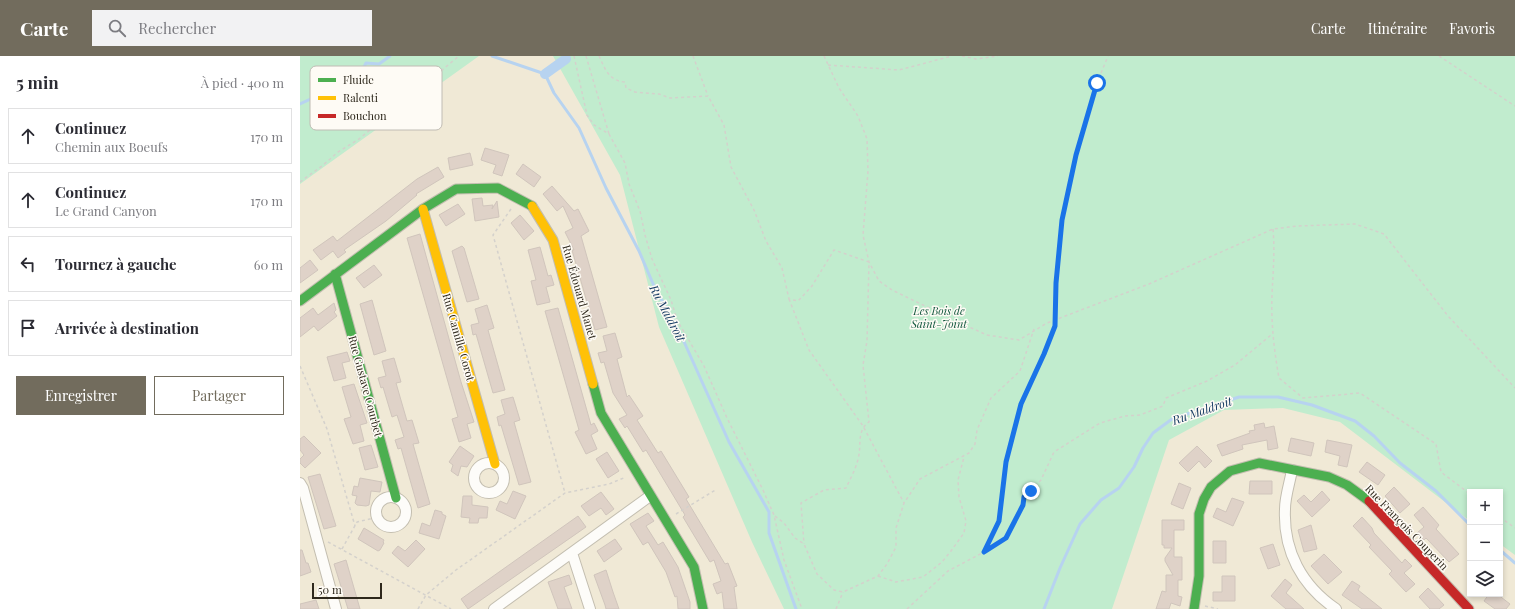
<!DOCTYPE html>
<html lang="fr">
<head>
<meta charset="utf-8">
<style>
	:root { --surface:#fff; --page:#f2f2f3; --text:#2b2b33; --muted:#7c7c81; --line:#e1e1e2; --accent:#726c5d }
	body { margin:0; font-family:"Playfair Display",serif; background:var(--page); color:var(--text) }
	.controls { position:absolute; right:12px; bottom:12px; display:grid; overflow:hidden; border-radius:0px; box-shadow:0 2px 6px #0003 }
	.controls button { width:36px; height:36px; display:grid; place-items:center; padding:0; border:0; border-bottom:1px solid var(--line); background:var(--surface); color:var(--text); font:20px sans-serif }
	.scale { position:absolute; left:12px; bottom:10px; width:70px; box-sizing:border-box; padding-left:4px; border:2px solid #2e281c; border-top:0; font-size:11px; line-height:14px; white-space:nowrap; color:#2e281c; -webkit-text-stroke:3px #fefbf5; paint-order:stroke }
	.stop { position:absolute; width:12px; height:12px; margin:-9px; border:3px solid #1a73e8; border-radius:50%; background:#fff }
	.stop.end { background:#1a73e8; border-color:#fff; box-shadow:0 1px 4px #0008 }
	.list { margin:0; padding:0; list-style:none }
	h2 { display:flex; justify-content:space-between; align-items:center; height:52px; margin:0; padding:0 16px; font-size:17px }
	h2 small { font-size:13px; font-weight:400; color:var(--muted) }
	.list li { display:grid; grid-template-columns:26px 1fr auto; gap:12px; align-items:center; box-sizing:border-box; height:56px; margin:0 8px 8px; padding:0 8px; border:1px solid var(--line); border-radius:0px }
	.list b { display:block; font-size:15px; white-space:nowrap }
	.list p { margin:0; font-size:13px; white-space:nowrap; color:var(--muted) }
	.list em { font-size:13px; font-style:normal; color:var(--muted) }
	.actions { display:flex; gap:8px; padding:12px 16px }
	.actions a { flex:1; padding:9px 0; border:1px solid var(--accent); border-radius:0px; text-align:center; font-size:14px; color:var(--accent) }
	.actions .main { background:var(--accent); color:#fff }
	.icon { flex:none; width:22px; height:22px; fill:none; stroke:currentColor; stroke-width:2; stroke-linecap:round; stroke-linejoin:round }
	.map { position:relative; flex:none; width:1215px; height:553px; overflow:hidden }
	header { display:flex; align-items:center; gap:24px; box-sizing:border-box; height:56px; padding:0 20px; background:var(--accent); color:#fff }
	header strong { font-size:19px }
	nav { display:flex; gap:22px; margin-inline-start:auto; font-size:14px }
	.search { width:280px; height:36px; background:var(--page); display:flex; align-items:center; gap:10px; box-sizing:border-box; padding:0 14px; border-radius:0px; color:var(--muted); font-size:15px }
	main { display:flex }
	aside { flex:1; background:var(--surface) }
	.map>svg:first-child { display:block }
</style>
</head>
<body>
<header>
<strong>Carte</strong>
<div class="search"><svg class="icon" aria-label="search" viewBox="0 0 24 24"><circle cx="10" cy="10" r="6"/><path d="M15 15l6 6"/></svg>Rechercher</div>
<nav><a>Carte</a><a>Itinéraire</a><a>Favoris</a></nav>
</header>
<main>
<aside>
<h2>5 min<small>À pied · 400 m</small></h2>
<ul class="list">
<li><svg class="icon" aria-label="ahead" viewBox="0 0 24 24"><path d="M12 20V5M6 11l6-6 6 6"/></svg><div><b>Continuez</b><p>Chemin aux Boeufs</p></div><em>170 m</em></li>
<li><svg class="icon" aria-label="ahead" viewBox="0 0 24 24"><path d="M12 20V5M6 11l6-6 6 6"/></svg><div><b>Continuez</b><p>Le Grand Canyon</p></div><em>170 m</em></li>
<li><svg class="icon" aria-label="left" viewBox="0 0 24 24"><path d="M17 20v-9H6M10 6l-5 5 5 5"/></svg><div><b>Tournez à gauche</b></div><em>60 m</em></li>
<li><svg class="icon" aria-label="arrive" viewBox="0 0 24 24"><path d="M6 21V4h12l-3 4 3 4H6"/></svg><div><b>Arrivée à destination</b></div></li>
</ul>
<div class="actions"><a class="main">Enregistrer</a><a>Partager</a></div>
</aside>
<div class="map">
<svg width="1215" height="553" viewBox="0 0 1215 553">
	<rect width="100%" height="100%" fill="#f0e9d6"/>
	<!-- green -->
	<path fill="#c1ecce" d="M0 0H179L0 128Z
		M253 0H1215V499L1200 488V436H1170V465L1040 366 983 352 924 354 869 384 812 553H484L452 486 359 271 320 119Z"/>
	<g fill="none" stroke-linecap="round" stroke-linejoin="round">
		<!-- stream -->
		<path stroke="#b7d3f0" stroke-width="3" d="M192 0 245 18 254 37 279 72 306 132 339 195 354 230 381 279 429 386 469 456V477L496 553
			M0 48 26 36 62 15 66 7 79 8 90 0
			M1200 494 1215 507
			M744 553 760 512 780 468 801 444 819 432 834 411 843 392 853 377 872 363 939 341H978L1012 349 1055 365 1074 380 1100 407 1136 435 1170 469"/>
		<!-- canal -->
		<path stroke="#b7d3f0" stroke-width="10" d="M245 18 266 3"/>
	</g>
	<!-- building -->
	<path fill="#dfd2c8" stroke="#d0c5bc" d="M185 92 209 99 202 120 193 117 196 109 181 104Z
		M170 97 173 109 150 114 148 102Z
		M223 108 241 121 234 131 216 118Z
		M138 111 144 121 116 138 117 139 86 165 44 194 46 196 38 202 33 195 21 204 13 194 33 180 37 185 117 123Z
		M252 130 274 155 278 153 289 175 281 180 307 271 295 274 272 194H274L265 176 273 172 263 150 257 155 243 138Z
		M182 142 183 150 193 149 192 153 197 145 199 161 175 165 172 143Z
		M158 148 165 158 146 170 139 159Z
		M220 159 234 175 224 184 211 167Z
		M120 178 161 326 174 366 167 368 171 382 159 386 152 363 158 361 107 182Z
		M162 190 164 192 179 243 167 246 152 195Z
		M240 191 248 220 251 219 254 229 246 231 250 246 237 249 231 225 236 224 228 194Z
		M10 204 18 214 0 227V212Z
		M74 209 82 219 64 232 56 222Z
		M72 244 86 295 74 299 60 248Z
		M34 247 36 254 34 256 37 260 18 275 14 270 0 281V262L13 252 18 259Z
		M187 249 194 272 188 274 205 334 193 337 176 278 173 279 171 269 179 267 175 253Z
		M258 252 291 369 294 367 298 375 291 379 297 393 286 398 275 376 279 374 245 255Z
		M315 277 322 301 317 303 327 341 329 339 343 360 337 364 358 397 361 395 389 441 386 443 425 508 428 507 437 530 434 531 437 553H424L422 536 417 538 413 528 421 525 414 504 410 506 383 461 385 459 346 394 343 396 327 370 325 372 319 363 327 359 313 337 304 306 301 307 298 297 307 295 303 280Z
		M47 296 50 305 42 307 46 322 34 325 27 301Z
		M94 302 101 326 96 327 107 365 112 364 119 387 113 388 130 448 118 452 101 392 98 393 95 384 104 381 97 359 92 361 83 331 81 332 78 322 86 320 82 305Z
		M54 328 67 367 60 369 64 385 53 388 44 363 51 361 42 331Z
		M213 341 220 364 214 366 231 426 219 429 201 369 199 370 197 361 205 358 201 344Z
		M964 367 965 372 974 370 978 392 968 394 967 384 942 389 943 393 922 400 917 389 950 377 949 375 955 374 954 369Z
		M4 380 21 397 5 412 0 407V403L4 399 0 394V383Z
		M991 382 1014 387 1011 400 988 395Z
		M1027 384 1052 389 1047 411 1038 409 1040 400 1025 396Z
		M71 389 78 411 65 414 59 392Z
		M160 390 174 400 167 411 161 410 158 420 151 415 153 409 149 406Z
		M897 390 912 405 905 412 899 405 888 416 879 407Z
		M307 396 319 415 308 422 296 403Z
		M1067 406 1085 419 1078 429 1059 416Z
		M20 418 36 470 24 473 8 421Z
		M60 422 82 426 80 436 71 435 69 449 66 450 57 449 55 447 57 440 52 439 54 430 58 431Z
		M950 425H972V438H949Z
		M879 427 891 432 883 453 871 448Z
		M1094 431 1110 448 1100 457 1085 440Z
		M213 435 226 440 215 463 196 454 200 445 207 448Z
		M1022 435 1030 444 1012 461 997 445 1004 439 1011 446Z
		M301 436 314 453 306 459 301 452 289 460 281 450Z
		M163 440H172V449L188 451 187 462H179L178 467H169L170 462 161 461Z
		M932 442 944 446 933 470 913 461 917 452 926 456Z
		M1123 451 1139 469 1136 473 1159 498 1149 506 1126 482 1124 484 1117 477 1124 471 1114 459Z
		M135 454 142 456V458L146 460 139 483 119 477 122 467 130 470Z
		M348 457 354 465 346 470 358 489 363 486 378 511 390 546V553H378L377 540 375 541 366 516 348 486 343 489 330 468Z
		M278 460 286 471 168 553 161 543Z
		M1062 461 1072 472 1074 477 1102 507 1105 503 1112 510 1104 517 1115 528 1106 536 1089 518 1092 515 1069 491 1071 489 1053 470Z
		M862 464H884V474H874V501H882V524H878V540L882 541 880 550 871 547 869 553H856L862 535 866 536V519H873L865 505V502L872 492H864V489H862Z
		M1011 469 1017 493 1004 496 998 474Z
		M64 472 84 484 83 486 84 487 80 494 78 495 58 483Z
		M315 483 322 493 304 506 297 495Z
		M116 484 125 493 108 511 92 497 98 490 105 495Z
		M913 485H926V507H913Z
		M973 488 980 509 968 513 960 492Z
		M0 494H2L6 507H8L11 516 0 520Z
		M1024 498 1042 516 1028 528 1011 510Z
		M46 504 60 553H48L34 508Z
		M306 514 313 536 319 553H306L305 549 294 519Z
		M269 519 272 528 264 531 272 553H258L248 526Z
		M922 520H935V545H913V536H922Z
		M985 523 992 529 986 537 1004 553H986L971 540Z
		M1052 525 1060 530 1058 534 1082 553H1062L1042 539Z
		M1128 532 1144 549 1139 553H1130L1119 541Z
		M1189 538H1197L1210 548 1206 553H1195L1184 545Z
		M16 544 19 553H0V548Z"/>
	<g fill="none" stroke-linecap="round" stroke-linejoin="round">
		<!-- street casing -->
		<g stroke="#c3beb0" stroke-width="12">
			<path id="street" d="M174 422a15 15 0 1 1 30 0a15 15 0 1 1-30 0Z
				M992 414C990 426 985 440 985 453 983 495 1002 530 1036 553
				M0 427 3 432 36 553
				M76 456a15 15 0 1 1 30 0a15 15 0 1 1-30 0Z
				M272 497 290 553
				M194 553 350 440"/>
		</g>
		<!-- fast casing -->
		<g stroke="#c3beb0" stroke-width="11">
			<path id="fast" d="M35 218 96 442
				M0 245 123 153 156 133 198 132 232 150
				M293 328 301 357 394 511 403 553
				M894 553 899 520V458L904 443 911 431 930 415 959 407 1029 421 1047 429 1069 445"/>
		</g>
		<!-- slow casing -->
		<g stroke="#c3beb0" stroke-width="11">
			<path id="slow" d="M232 150 253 184 293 328
				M123 153 195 408"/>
		</g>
		<!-- jam casing -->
		<g stroke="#c3beb0" stroke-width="11">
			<path id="jam" d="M1069 445 1169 553"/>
		</g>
		<!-- path -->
		<path stroke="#d4d1cc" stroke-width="1.5" stroke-dasharray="3 3" stroke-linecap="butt" d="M274 0 287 59 294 69 309 78 325 107 329 128 340 155 345 179 352 203 371 244 377 264 404 310 427 362 463 434 474 459 484 504 502 553
			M286 0 309 78
			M299 0C305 13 309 25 325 26L326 32 335 36 359 38 370 42 408 40 424 69 431 111 454 154 466 185 482 212 489 243 498 245 512 230 534 194 569 206 567 285 563 309 569 366C556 375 562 390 558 403 556 413 550 423 546 432L524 434 501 447 504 488
			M393 0 408 40
			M524 0 539 32 558 60 567 83 568 115 563 179 569 206 579 225 592 234 658 266 687 279 719 284 747 267 849 228 973 173 997 170 1055 168 1084 178 1148 260 1215 332
			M662 0 676 3 698 0
			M1139 0 1215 50
			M528 9 599 14 652 0
			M0 126 22 110 38 96 59 83 159 0
			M211 153 193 179 265 437
			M973 173C975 197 973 216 972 239 971 267 974 294 979 322L1003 342 1060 337 1136 388 1141 416 1170 438
			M489 243 509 294 563 370 604 447
			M0 310 27 373 55 470
			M376 458 417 433
			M475 460 484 467 495 482 504 488 517 518 534 534 543 536 578 520 587 508 596 491V472L604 447 620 423 669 397 675 388 677 374 691 342 720 315 734 273
			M1200 461 1215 472
			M28 486 151 553
			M42 493 57 466 78 461
			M686 495 706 481 723 449 724 441 741 424 754 396 800 367 825 360 840 359 863 350 866 342 907 325 935 309 971 279
			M578 520 596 526 623 521 642 506 651 495 664 477 666 465 659 441 658 424 664 401
			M905 550 918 553
			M118 553 126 539 156 514 265 437 309 428 326 421
			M536 553 543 536
			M607 553 648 515 684 496 699 465 706 406 721 348 744 298 755 270 756 227 762 165 776 99 797 27 808 0"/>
		<!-- street -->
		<use href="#street" stroke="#fdfcf9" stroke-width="10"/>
		<!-- fast -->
		<use href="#fast" stroke="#4caf50" stroke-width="9"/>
		<!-- slow -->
		<use href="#slow" stroke="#ffc107" stroke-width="9"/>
		<!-- jam -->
		<use href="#jam" stroke="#c62828" stroke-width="9"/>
	</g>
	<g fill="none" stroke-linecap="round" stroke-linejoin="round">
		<!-- route -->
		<path stroke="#1a73e8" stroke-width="5" d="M731 435 724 441 723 449 706 482 684 496 699 465 706 406 721 348 744 298 755 270 756 227 762 164 776 99 797 27"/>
	</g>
	<g text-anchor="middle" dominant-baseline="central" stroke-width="3" stroke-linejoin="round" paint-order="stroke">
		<!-- street labels -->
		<g font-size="11" fill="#2e281c" stroke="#fefbf5">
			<text transform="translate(280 236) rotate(74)">Rue Édouard Manet</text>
			<text transform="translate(159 281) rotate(74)">Rue Camille Corot</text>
			<text transform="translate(66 330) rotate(75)">Rue Gustave Courbet</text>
			<text transform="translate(1107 471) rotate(46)">Rue François Couperin</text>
		</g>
		<!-- park labels -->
		<g font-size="11" font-style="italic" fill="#14593f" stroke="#fefbf5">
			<text x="639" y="254">Les Bois de<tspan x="639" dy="13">Saint-Joint</tspan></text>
		</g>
		<!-- water labels -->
		<g font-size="12" font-style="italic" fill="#173d64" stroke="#fefbf5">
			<text transform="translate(368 257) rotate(62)">Ru Maldroit</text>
			<text transform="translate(902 354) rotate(-19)">Ru Maldroit</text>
		</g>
	</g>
	<!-- legend -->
	<rect x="10" y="10" width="132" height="64" rx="6" fill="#fefbf5" stroke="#c0bcb4" stroke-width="1"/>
	<rect x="18" y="22" width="18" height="4" fill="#4caf50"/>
	<rect x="18" y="40" width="18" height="4" fill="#ffc107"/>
	<rect x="18" y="58" width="18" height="4" fill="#c62828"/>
	<g font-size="11" fill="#2e281c">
		<text x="43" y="28">Fluide</text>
		<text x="43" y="46">Ralenti</text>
		<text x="43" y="64">Bouchon</text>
	</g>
</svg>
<div class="controls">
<button>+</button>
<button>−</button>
<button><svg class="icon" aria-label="layers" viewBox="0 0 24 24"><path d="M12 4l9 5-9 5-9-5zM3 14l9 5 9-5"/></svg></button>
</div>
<div class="scale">50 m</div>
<div class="stop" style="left:797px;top:27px"></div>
<div class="stop end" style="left:731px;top:435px"></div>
</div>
</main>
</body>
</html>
